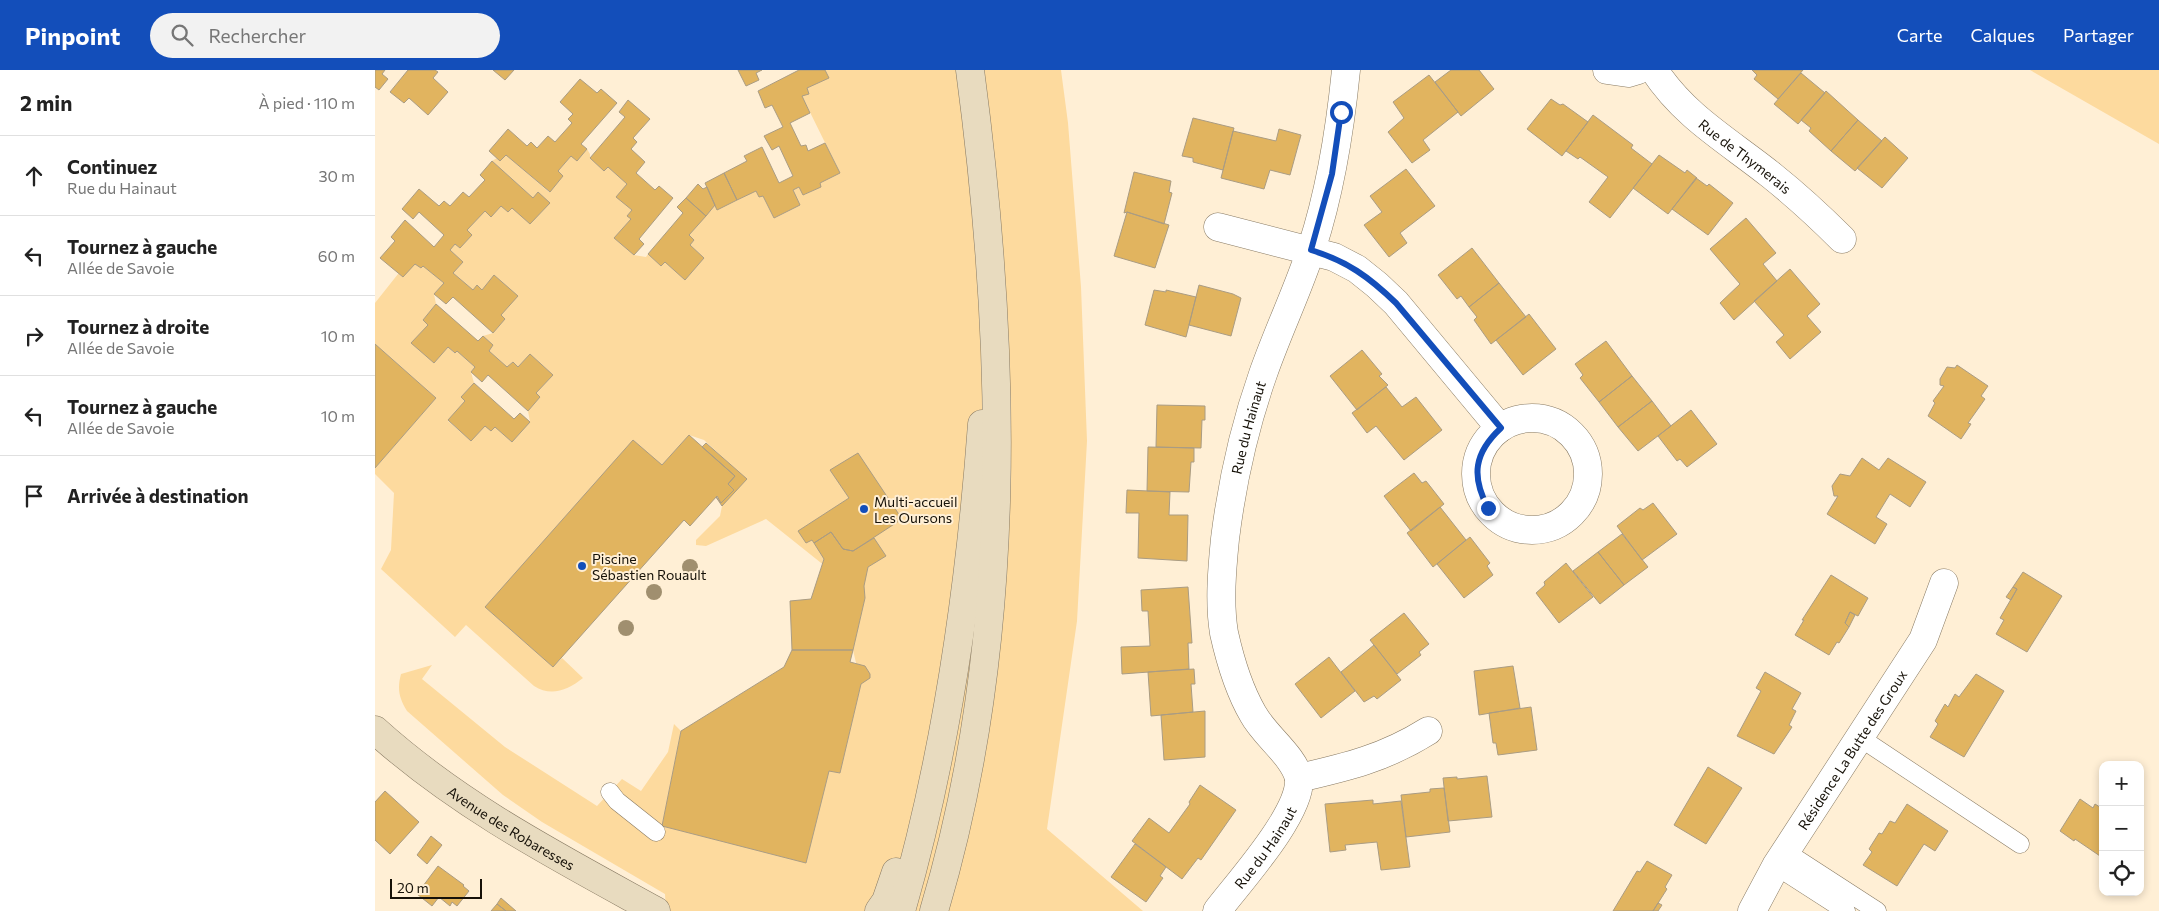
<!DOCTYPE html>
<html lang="fr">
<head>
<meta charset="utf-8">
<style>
	:root { --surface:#fff; --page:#f2f2f2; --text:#222; --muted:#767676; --line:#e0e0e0; --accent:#134eba }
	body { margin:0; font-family:Commissioner,sans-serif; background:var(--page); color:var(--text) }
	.controls { position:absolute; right:15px; bottom:15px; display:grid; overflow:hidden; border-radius:10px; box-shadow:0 2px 8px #0003 }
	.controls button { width:45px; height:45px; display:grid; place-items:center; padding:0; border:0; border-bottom:1px solid var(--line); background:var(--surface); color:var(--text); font:25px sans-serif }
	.scale { position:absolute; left:15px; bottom:12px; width:92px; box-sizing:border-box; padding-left:5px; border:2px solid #161108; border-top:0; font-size:14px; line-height:18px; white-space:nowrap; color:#161108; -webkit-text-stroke:4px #ffefd5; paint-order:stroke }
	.stop { position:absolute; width:15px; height:15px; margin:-11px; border:4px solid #134eba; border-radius:50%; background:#fff }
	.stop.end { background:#134eba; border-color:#fff; box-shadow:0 1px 5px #0008 }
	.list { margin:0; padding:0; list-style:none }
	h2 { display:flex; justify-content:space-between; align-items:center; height:65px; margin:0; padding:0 20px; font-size:21px }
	h2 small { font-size:16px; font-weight:400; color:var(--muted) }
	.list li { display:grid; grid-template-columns:32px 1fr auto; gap:15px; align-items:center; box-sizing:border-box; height:80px; padding:0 20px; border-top:1px solid var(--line) }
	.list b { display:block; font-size:19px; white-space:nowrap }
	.list p { margin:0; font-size:16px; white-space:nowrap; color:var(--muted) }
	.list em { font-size:16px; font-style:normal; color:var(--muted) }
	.icon { flex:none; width:28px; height:28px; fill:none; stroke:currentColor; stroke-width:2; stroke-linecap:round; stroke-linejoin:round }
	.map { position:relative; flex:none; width:1784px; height:841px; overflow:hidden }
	header { display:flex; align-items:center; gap:30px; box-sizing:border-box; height:70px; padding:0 25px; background:var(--accent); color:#fff }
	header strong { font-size:24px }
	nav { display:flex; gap:28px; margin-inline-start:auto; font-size:18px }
	.search { width:350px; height:45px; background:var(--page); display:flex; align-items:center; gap:12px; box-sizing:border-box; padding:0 18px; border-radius:28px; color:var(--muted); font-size:19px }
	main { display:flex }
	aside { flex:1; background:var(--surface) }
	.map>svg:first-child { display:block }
</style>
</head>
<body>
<header>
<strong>Pinpoint</strong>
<div class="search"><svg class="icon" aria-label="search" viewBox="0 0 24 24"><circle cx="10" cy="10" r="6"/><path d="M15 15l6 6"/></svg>Rechercher</div>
<nav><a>Carte</a><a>Calques</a><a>Partager</a></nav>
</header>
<main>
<aside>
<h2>2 min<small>À pied · 110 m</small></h2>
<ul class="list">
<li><svg class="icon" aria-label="ahead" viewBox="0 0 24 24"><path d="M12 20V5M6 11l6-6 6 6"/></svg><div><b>Continuez</b><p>Rue du Hainaut</p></div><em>30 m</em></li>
<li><svg class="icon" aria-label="left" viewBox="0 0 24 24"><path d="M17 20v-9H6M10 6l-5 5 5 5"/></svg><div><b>Tournez à gauche</b><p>Allée de Savoie</p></div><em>60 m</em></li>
<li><svg class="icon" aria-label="right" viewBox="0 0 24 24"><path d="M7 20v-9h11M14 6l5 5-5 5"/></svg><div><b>Tournez à droite</b><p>Allée de Savoie</p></div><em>10 m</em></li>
<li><svg class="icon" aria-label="left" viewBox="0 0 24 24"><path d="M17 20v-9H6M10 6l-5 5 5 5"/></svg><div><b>Tournez à gauche</b><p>Allée de Savoie</p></div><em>10 m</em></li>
<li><svg class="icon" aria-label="arrive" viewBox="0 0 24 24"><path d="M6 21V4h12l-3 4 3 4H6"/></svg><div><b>Arrivée à destination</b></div></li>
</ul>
</aside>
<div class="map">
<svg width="1784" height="841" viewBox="0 0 1784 841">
	<rect width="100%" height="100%" fill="#ffefd5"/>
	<!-- green -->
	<path fill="#fdda9e" d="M450 0H686L693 53 706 217 712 371 702 551 672 759 768 841H291L290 824 167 752 128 725 32 641C24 628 22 619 26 604L57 595 47 609 130 677 222 736 247 709 266 721 293 682 299 654 306 661 287 756 431 793 454 701 465 703 486 614 478 580 490 528 391 449 331 476 321 475V470L345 446 347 436 371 409 329 370 314 365 287 395 110 537 178 597 187 588 208 608C193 620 176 627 159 616L91 555 80 567 6 499 16 480 19 423 0 404V398L61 328 0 274V233L23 204 40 194 46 198 48 196 69 213 59 224 61 234 48 250 53 255 37 273 59 293 73 277 79 283 82 281 100 297 96 302 99 313 86 327 90 331 73 351 96 371 110 356 120 357 137 372 155 352 153 341 165 327 161 323 178 305 155 284 143 297 138 292 132 297 114 281 118 275 108 266 118 263 129 250 126 245 142 226 120 206 107 220 102 216 98 220 78 203 88 192 75 180 80 174 85 178 97 165 92 160 110 141 116 147 126 136 133 142 137 138 155 154 175 133 158 128 117 91 122 88 125 91 131 85 174 122 188 106 183 101 196 86 212 79 215 84V88L228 100 233 97 252 114 242 127 257 140 252 146 256 149 239 168 259 185 271 187 273 184 286 196 290 192 310 210 329 188 315 175 319 170 314 165 340 135 343 139 381 121 384 127 388 126 399 148 425 135 418 120 424 117 429 125 446 117 445 113 465 103 427 26 434 24 432 18 453 8Z
		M1655 0H1784V74Z"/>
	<!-- building -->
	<path fill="#e1b45f" stroke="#aa9c83" d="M0 0H10L7 4 13 9 4 20 0 17Z
		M33 0H60L63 2 58 8 73 22 53 45 34 28 29 33 15 22Z
		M118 0H139L130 10Z
		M363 0H387L381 3 384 10 371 16Z
		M424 0H450L454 8 432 18 434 24 427 26 435 43 415 53 426 76 431 75 433 81 450 73 465 103 445 113 446 117 428 125 424 117 418 120 425 135 399 148 388 126 384 127 381 121 362 130 349 103 372 91 369 86 387 77 404 113 418 106 404 76 397 80 389 66 408 57 397 35 390 38 383 21Z
		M1076 0H1104L1119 19 1086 46 1060 12Z
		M1377 0H1428L1403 29 1379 9 1382 5Z
		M1426 3 1450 23 1423 54 1399 34Z
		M1054 5 1083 42 1048 70 1055 80 1037 93 1013 62 1029 48 1018 32Z
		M205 9 222 23 226 19 242 33 206 74 212 79 202 91 196 86 183 101 188 106 175 122 131 85 125 91 114 81 133 59 152 76 156 72 162 78 173 66 180 72 197 53 193 49 198 44 185 32Z
		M1451 21 1483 50 1456 81 1434 61 1436 58 1426 50Z
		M1176 29 1185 35 1188 34 1213 52 1187 86 1152 59Z
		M253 30 275 49 258 68 262 72 256 79 270 92 261 103 280 120 284 116 298 128 264 169 269 174 259 185 239 168 256 149 252 146 257 140 241 127 252 114 233 97 229 101 215 88 250 47 244 42Z
		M1218 45 1258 75 1256 78 1277 94 1235 148 1214 132 1233 107 1205 87 1203 89 1191 81Z
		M818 48 859 58 848 100 818 92V88L807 86Z
		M1483 50 1507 71 1480 101 1456 81Z
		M904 59 926 65 915 105 895 100 889 119 846 108 858 61 901 71Z
		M1510 67 1533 88 1507 118 1482 98Z
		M1284 85 1310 103 1312 100 1322 108 1293 144 1258 118Z
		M117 91 158 128 163 122 175 133 155 154 137 138 133 142 126 136 116 147 110 141 92 160 97 165 85 178 80 174 75 180 88 192 78 203 98 220 102 215 107 220 119 205 143 226 126 245 130 249 118 263 78 227 71 234 59 224 69 213 48 196 46 198 40 194 28 207 5 188 20 171 16 167 30 150 59 177 69 165 44 142 38 149 27 139 44 119 64 136 69 131 75 136 88 122 94 127 110 110 105 105Z
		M1031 99 1060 136 1025 163 1032 173 1014 187 989 155 1007 142 995 126Z
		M759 102 796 111 794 122 797 123 789 154 752 142 749 143Z
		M349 103 362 130 342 140 330 113Z
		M1321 108 1332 116 1334 114 1358 133 1333 165 1297 139Z
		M323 114 328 119 332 117 340 135 331 146 311 128Z
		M311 128 331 146 314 165 319 170 315 175 329 188 310 210 290 192 286 196 273 184 308 143 302 137Z
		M752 142 794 155 780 198 739 186Z
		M1371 148 1401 183 1388 194 1402 211 1359 250 1345 233 1365 214 1335 179Z
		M1097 178 1124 213 1094 237 1086 226 1082 229 1063 205Z
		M1415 199 1445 234 1432 246 1446 262 1415 289 1401 272 1409 265 1379 231Z
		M1124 213 1151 247 1116 274 1099 250 1102 247 1094 237Z
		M824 215 858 224 866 228 856 266 814 255Z
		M779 220 791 222V220L821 227 811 267 770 255Z
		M61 234 103 271 108 266 118 275 114 281 132 297 138 292 143 297 155 284 178 305 161 323 165 327 153 341 113 305 107 312 96 302 100 297 82 281 80 283 73 277 59 293 36 273 53 255 48 250Z
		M1154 244 1181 279 1148 305 1121 270Z
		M1231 271 1257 306 1224 332 1205 308 1208 305 1200 294Z
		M0 274 61 328 0 398Z
		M987 280 1007 304 1004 306 1013 315 982 340 955 306Z
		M1582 295 1613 316 1606 326 1610 329 1593 353 1596 354 1586 369 1553 346 1560 333 1558 331 1569 316 1565 315V309L1572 297 1580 298Z
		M1257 306 1277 331 1243 357 1224 332Z
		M99 313 139 349 145 343 155 352 137 372 120 357 116 361 110 356 96 371 73 350 90 331 86 327Z
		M1011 317 1027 337 1041 327 1067 360 1029 390 1001 356 992 363 977 343Z
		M1277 331 1296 356 1263 381 1243 357Z
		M782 335 830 336V350H827L826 378 781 377Z
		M1316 340 1342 374 1312 397 1305 389 1302 391 1283 366Z
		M314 365 360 406 353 414 359 420 346 433 342 426 315 456 309 450 178 597 110 537 258 370 287 395Z
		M331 373 372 409 347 436 341 427 346 433 359 420 353 414 360 406 327 377Z
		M773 377 819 378V392H816L814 422 772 421Z
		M483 383 527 449 478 481 468 479 456 462 439 473 437 470 431 473 423 461 474 428 455 400Z
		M1487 388 1504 400 1513 388 1551 412 1535 437 1515 424 1501 447 1512 454 1500 474 1452 444 1463 426H1459L1457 416 1465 404 1475 406Z
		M1039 403 1047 413 1051 411 1069 434 1036 461 1009 426Z
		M752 420 795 422 794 445H813L812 491 763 488 764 443H751Z
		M1278 433 1302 464 1267 490 1242 456 1265 438 1268 440Z
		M1065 437 1091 470 1058 497 1032 463Z
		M456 462 468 479 478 481 499 468 511 486 493 497 489 516 490 528 478 580H417L415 531 436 529 449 489 439 473Z
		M1247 464 1273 497 1249 515 1223 482Z
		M1095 467 1115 493 1112 496 1118 505 1089 528 1062 494Z
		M1223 482 1249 515 1225 534 1198 501Z
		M1191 493 1218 527 1184 553 1161 523 1170 515 1169 512Z
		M1648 502 1687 526 1652 582 1621 564 1629 550 1625 548 1642 519 1638 517Z
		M1456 505 1493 528 1483 546 1475 542 1470 553 1474 557 1464 573 1462 572 1454 585 1420 565 1429 550H1427Z
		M813 517 817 573H813L814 599 747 604 746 577 775 576 773 541H767L766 520Z
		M1638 517 1642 519 1636 530 1631 527Z
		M1475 542 1480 545 1474 557 1470 553Z
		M1029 543 1054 574 1044 582 1046 585 1022 604 995 570Z
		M999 575 1026 610 1002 629 999 626 989 632 966 602Z
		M417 580H478L475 592 490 596 495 604V608L486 614 465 703 454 701 431 793 287 756 306 661 409 597Z
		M954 587 980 621 946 648 920 614Z
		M1138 596 1145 638 1104 645 1099 601Z
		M819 599 820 614H816L818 642 776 646 773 602Z
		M1390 602 1426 623 1417 639 1421 641 1414 655 1417 657 1399 684 1362 666 1386 621 1381 618Z
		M1601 604 1629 621 1589 687 1555 667 1563 654 1560 651 1570 634 1573 637 1580 624 1584 627Z
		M1156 637 1162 680 1123 685 1121 673H1118L1114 643Z
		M830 641V687L789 690 786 645Z
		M1333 697 1367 718 1331 774 1299 755Z
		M1112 706 1117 747 1073 751 1068 708 1082 707V709Z
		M825 715 861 740 826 790 823 788 807 809 757 771 774 748 794 763 815 734 814 732Z
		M1069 718 1075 762 1031 767 1026 725 1055 722V719Z
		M10 721 44 752 15 784 0 770V732Z
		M1705 729 1718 738 1720 734 1728 739V792L1725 786 1700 769 1699 771 1685 761Z
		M998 730V734L1026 731 1035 797 1006 800 1002 772 970 775 971 780 955 782 950 734Z
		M1532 734 1573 761 1560 781 1549 774 1522 816 1488 795 1497 782 1494 779 1504 763 1507 764 1515 751 1520 753Z
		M56 766 67 775 52 794 42 785Z
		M760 774 791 797 785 806 788 808 771 832 736 807Z
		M1272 791 1297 805 1290 817 1292 819 1278 841H1238L1262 801 1265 802Z
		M63 796 89 815 88 816 94 821 82 836 77 832 75 836 64 827 57 836 42 824Z
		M126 828 141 841H131L122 834Z
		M1283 833 1287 835 1283 841H1278Z
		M122 834 131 841H116Z"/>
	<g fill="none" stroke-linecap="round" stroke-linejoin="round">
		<!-- lane casing -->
		<g stroke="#887a63" stroke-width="19">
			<path id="lane" d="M1484 667 1645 774
				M235 722 242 731 281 762
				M1411 782 1502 841
				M1401 796 1471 841"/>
		</g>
		<!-- street casing -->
		<g stroke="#887a63" stroke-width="29">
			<g id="street">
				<path d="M1232 0 1253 3 1263 0"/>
				<path id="s1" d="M1279 0C1310 47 1352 70 1396 105 1421 125 1444 146 1467 169"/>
				<path d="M843 157 959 187 982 199 1002 215 1021 233 1125 358"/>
				<circle cx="1157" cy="404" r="56"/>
				<path id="s2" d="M924 708C918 685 890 666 878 644 864 620 855 590 849 563 844 533 847 499 850 469 857 412 869 358 888 304 903 261 923 220 937 177 956 119 965 60 971 0"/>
				<path id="s3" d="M842 841C864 812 927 743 924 708 972 697 1010 688 1053 661"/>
				<path id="s4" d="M1377 841 1401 796 1548 570 1569 513"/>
			</g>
		</g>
		<!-- secondary casing -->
		<g stroke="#887a63" stroke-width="29">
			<g id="secondary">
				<path id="s5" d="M0 660C84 736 183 787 281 841"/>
				<path d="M504 841 511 831 521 802"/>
				<path d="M526 841C572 682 595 518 607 354"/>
				<path d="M559 841C640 570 632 278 595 0"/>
			</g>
		</g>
		<!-- lane -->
		<use href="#lane" stroke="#fff" stroke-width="18"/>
		<!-- street -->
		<use href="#street" stroke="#fff" stroke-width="28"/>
		<!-- secondary -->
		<use href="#secondary" stroke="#e8dbbf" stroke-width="28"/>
	</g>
	<!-- trees -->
	<g fill="#a08f6f">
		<circle cx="315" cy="497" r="8"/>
		<circle cx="279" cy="522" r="8"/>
		<circle cx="251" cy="558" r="8"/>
	</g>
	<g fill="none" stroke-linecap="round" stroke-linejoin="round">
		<!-- route -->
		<path stroke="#134eba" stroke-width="6" d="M966 42 957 104 936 180C972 191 994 207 1021 233L1126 358C1099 383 1096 406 1113 438"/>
	</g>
	<!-- markers -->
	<g fill="#134eba" stroke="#ffefd5" stroke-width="2">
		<circle cx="489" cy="439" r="5"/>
		<circle cx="207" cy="496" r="5"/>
	</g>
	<g text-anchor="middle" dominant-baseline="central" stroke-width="4" stroke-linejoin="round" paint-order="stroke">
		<!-- street labels -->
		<g font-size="14" fill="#161108" stroke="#ffefd5">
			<text stroke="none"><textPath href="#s1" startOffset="126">Rue de Thymerais</textPath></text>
			<text stroke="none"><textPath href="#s2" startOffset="374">Rue du Hainaut</textPath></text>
			<text stroke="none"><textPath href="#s4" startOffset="190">Résidence La Butte des Groux</textPath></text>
			<text stroke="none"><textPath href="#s5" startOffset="168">Avenue des Robaresses</textPath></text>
			<text stroke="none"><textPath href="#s3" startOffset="80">Rue du Hainaut</textPath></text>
		</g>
		<!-- poi labels -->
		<g font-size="14" fill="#161108" stroke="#ffefd5" text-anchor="start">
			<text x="499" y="431">Multi-accueil<tspan x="499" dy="16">Les Oursons</tspan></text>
			<text x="217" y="488">Piscine<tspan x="217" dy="16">Sébastien Rouault</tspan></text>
		</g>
	</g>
</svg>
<div class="controls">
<button>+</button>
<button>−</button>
<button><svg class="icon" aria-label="locate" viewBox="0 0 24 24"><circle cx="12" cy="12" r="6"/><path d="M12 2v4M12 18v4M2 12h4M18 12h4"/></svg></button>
</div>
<div class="scale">20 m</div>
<div class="stop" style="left:966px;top:42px"></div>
<div class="stop end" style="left:1113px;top:438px"></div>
</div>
</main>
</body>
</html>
